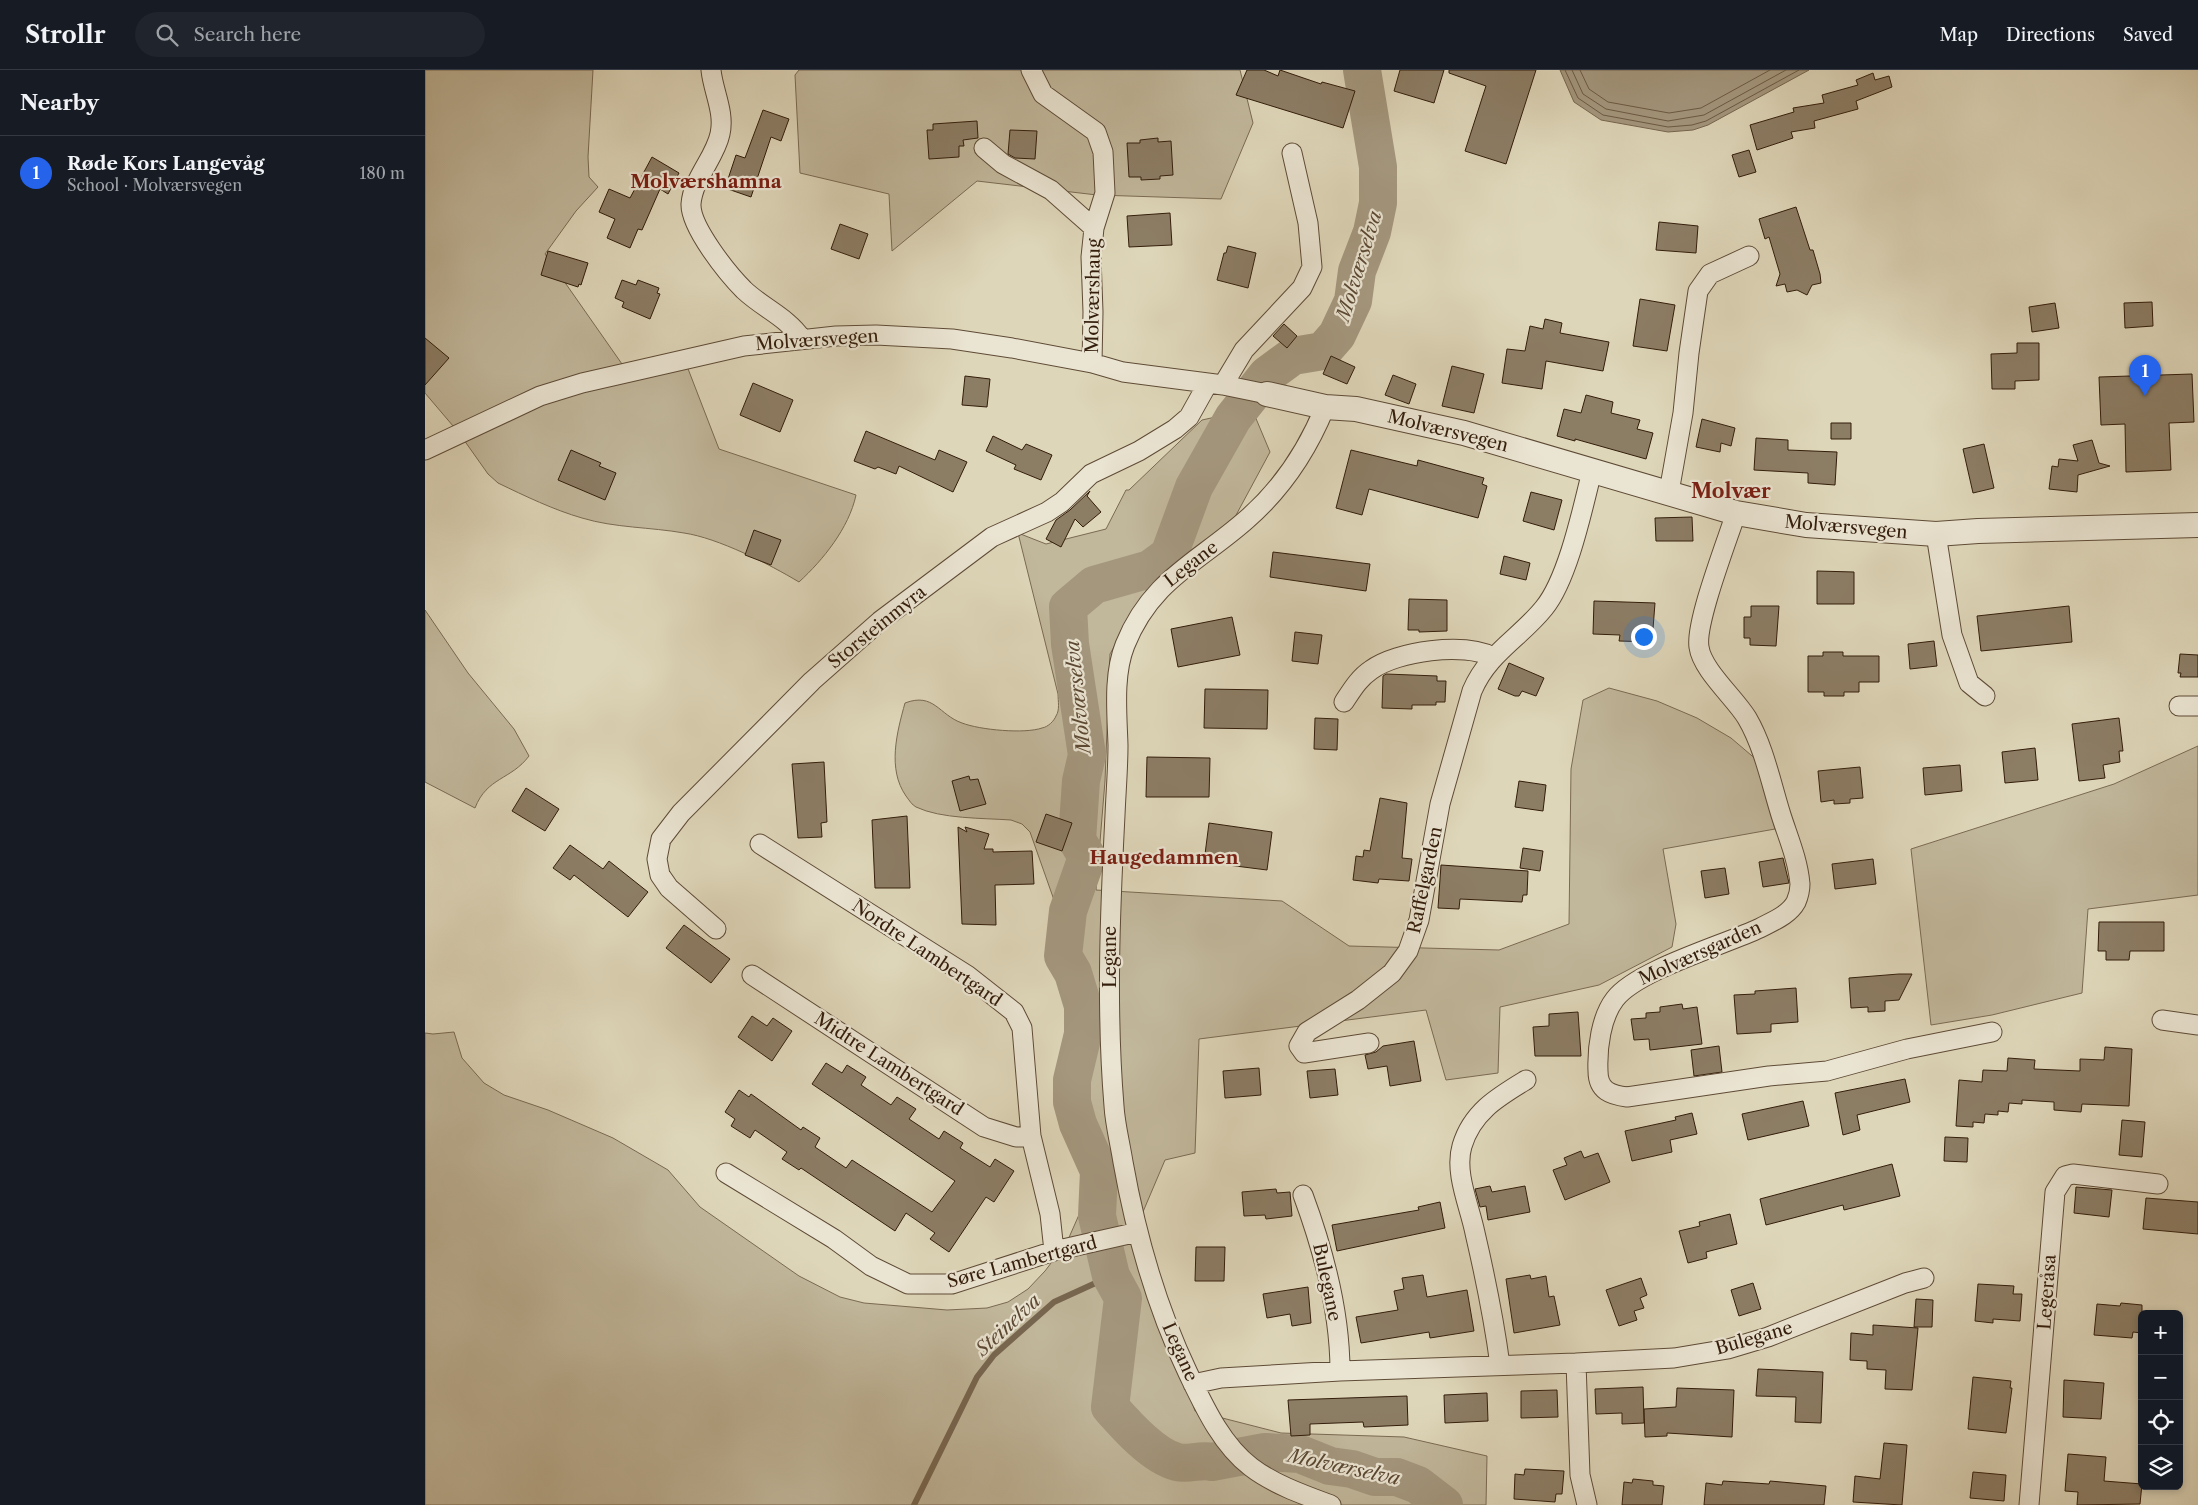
<!DOCTYPE html>
<html lang="en">
<head>
<meta charset="utf-8">
<style>
	:root { --surface:#171b24; --page:#20242c; --text:#f1f3f6; --muted:#9ea1a6; --line:#363941; --accent:#2563eb }
	body { margin:0; font-family:"Libre Caslon Text",serif; background:var(--page); color:var(--text) }
	.controls { position:absolute; right:15px; bottom:15px; display:grid; overflow:hidden; border-radius:8px; box-shadow:0 2px 8px #0003 }
	.controls button { width:45px; height:45px; display:grid; place-items:center; padding:0; border:0; border-bottom:1px solid var(--line); background:var(--surface); color:var(--text); font:25px sans-serif }
	.you { position:absolute; left:1218px; top:566px; width:18px; height:18px; margin:-12px; border:4px solid #fff; border-radius:50%; background:#1a73e8; box-shadow:0 0 0 8px #1a73e833 }
	.badge { display:grid; place-items:center; width:32px; height:32px; border-radius:50%; background:var(--accent); color:#fff; font-size:16px; font-weight:700 }
	.pin { position:absolute; translate:-50% -41px; filter:drop-shadow(0 1px 2px #0008) }
	.pin::after { content:''; position:absolute; top:26px; width:18px; height:15px; background:inherit; clip-path:polygon(0 0,100% 0,50% 100%) }
	.list { margin:0; padding:0; list-style:none }
	h2 { display:flex; justify-content:space-between; align-items:center; height:65px; margin:0; padding:0 20px; font-size:21px }
	h2 small { font-size:16px; font-weight:400; color:var(--muted) }
	.list li { display:grid; grid-template-columns:32px 1fr auto; gap:15px; align-items:center; box-sizing:border-box; height:75px; padding:0 20px; border-top:1px solid var(--line) }
	.list b { display:block; font-size:19px; white-space:nowrap }
	.list p { margin:0; font-size:16px; white-space:nowrap; color:var(--muted) }
	.list em { font-size:16px; font-style:normal; color:var(--muted) }
	.icon { flex:none; width:28px; height:28px; fill:none; stroke:currentColor; stroke-width:2; stroke-linecap:round; stroke-linejoin:round }
	.map { position:relative; flex:none; width:1773px; height:1435px; overflow:hidden }
	header { display:flex; align-items:center; gap:30px; box-sizing:border-box; height:70px; padding:0 25px; background:var(--surface); border-bottom:1px solid var(--line) }
	header strong { font-size:24px }
	nav { display:flex; gap:28px; margin-inline-start:auto; font-size:18px }
	.search { width:350px; height:45px; background:var(--page); display:flex; align-items:center; gap:12px; box-sizing:border-box; padding:0 18px; border-radius:28px; color:var(--muted); font-size:19px }
	main { display:flex }
	aside { flex:1; background:var(--surface) }
	.map>svg:first-child { display:block }
</style>
</head>
<body>
<header>
<strong>Strollr</strong>
<div class="search"><svg class="icon" aria-label="search" viewBox="0 0 24 24"><circle cx="10" cy="10" r="6"/><path d="M15 15l6 6"/></svg>Search here</div>
<nav><a>Map</a><a>Directions</a><a>Saved</a></nav>
</header>
<main>
<aside>
<h2>Nearby<small></small></h2>
<ul class="list">
<li><span class="badge">1</span><div><b>Røde Kors Langevåg</b><p>School · Molværsvegen</p></div><em>180 m</em></li>
</ul>
</aside>
<div class="map">
<svg width="1773" height="1435" viewBox="0 0 1773 1435">
	<rect width="100%" height="100%" fill="#ded6b9"/>
	<filter id="stains"><feTurbulence type="fractalNoise" baseFrequency=".004" numOctaves="4"/><feColorMatrix values="0 0 0 0 .2 0 0 0 0 .09 0 0 0 0 .02 0 0 0 .5 -.17"/></filter>
	<radialGradient id="worn" r=".72"><stop offset=".6" stop-color="#630" stop-opacity="0"/><stop offset="1" stop-color="#630" stop-opacity=".3"/></radialGradient>
	<!-- green -->
	<path fill="#c1b79b" stroke="#7a6a53" d="M0 0H168L163 87 164 107 173 117 151 141 120 184 197 294 260 291 294 379 431 425C424 458 398 490 374 512 344 494 293 468 259 463 225 457 190 458 157 448 129 440 100 426 73 413L63 404 34 363 0 323Z
		M374 0H815L828 53 796 129 672 125 552 111 467 181 464 124 375 103 370 5Z
		M827 339 845 382 803 460 722 519 685 584 680 711 671 820 857 831 924 876 1074 880 1144 854 1146 699 1158 630 1184 618 1232 631 1272 648 1306 668 1333 691 1350 759 1238 779 1251 854 1247 877 1174 915 1075 937 1073 1003 1021 1010 1001 940 774 969 770 1083 740 1090 709 1163 770 1341 856 1363 979 1367 1062 1386 1061 1435H0V963L8 964 29 962 37 988 59 1013 79 1025 123 1040 188 1068 231 1093 243 1100 275 1137 374 1206 415 1227 439 1233 522 1240 562 1238 583 1232 603 1219 620 1201 642 1172 664 1122 667 1079 666 1051 643 899 629 830 605 762 597 754 586 750C558 748 516 749 491 737 487 735 484 730 481 726 462 699 472 662 480 633 509 622 514 645 537 653 555 660 600 664 617 658 623 657 629 651 631 646 635 640 633 631 633 624L593 463 621 474 681 459 701 420H704L777 350Z
		M0 540 43 603 89 659 104 686C86 710 62 707 50 738L0 712Z
		M1773 676V825L1663 839 1657 923 1567 945 1506 955 1486 779 1689 714Z"/>
	<!-- water -->
	<path fill="#a4977e" stroke="#776650" d="M1135 0H1384L1283 55 1268 60 1243 62 1176 50 1149 32Z"/>
	<g fill="none" stroke-linecap="round" stroke-linejoin="round">
		<!-- shore -->
		<path stroke="#6c5a44" stroke-width="1" d="M1140 0 1153 28 1178 45 1243 57 1267 55 1281 51 1374 0
			M1147 0 1158 24 1181 39 1243 51 1279 45 1361 0
			M1155 0 1164 19 1183 32 1244 43 1276 38 1345 0"/>
		<!-- stream -->
		<path stroke="#776650" stroke-width="6" d="M489 1435 552 1307 569 1285 629 1232 686 1206"/>
		<!-- river -->
		<path stroke="#a4977e" stroke-width="38" d="M937 0 953 97V133L947 162 932 201 928 231 912 265 898 281 868 286 842 305 808 348 769 417 744 485 725 499 669 515 643 537 645 574 662 685 656 711 652 770 662 787 643 841 638 886 648 903 658 936V964L647 1010V1032L653 1054 674 1101 672 1146 686 1206 698 1228 685 1337C701 1355 728 1386 752 1392 764 1395 775 1389 787 1392L840 1382 875 1384 905 1396 927 1399 950 1407H972L993 1415 1019 1435"/>
	</g>
	<!-- building -->
	<path fill="#8c7d65" stroke="#331d0b" d="M822 0H839L853 6 855 0 896 14 897 12 930 21 918 58 811 25Z
		M975 0H1019L1009 33 969 21Z
		M1024 0H1111L1081 94 1040 81 1061 16 1024 3Z
		M1448 3 1450 10 1464 6 1467 17 1431 31 1433 39 1389 51 1390 58 1366 62 1368 68 1332 80 1325 55 1369 42 1368 38 1399 33 1397 25 1433 15 1431 10Z
		M338 40 364 49 356 71 346 67 326 127 300 118 311 85 320 88Z
		M552 51 553 68 538 70 539 76H534V87L504 89 502 60H508V54Z
		M585 60 612 61 610 89 590 88 583 84Z
		M733 68V72L746 71 748 105 735 106V109L716 110V107H704L702 73H715V70Z
		M1324 80 1331 102 1314 107 1307 85Z
		M227 87 254 103 243 124 235 119 217 160 213 159 205 178 182 168 190 149 174 142 184 119 205 128Z
		M1371 137 1385 180H1388L1395 204 1396 213 1387 215 1382 225 1372 220 1362 222 1360 214 1351 216 1355 204 1344 167 1340 169 1334 149Z
		M745 143 747 175 704 177 702 146Z
		M1234 152 1273 156 1271 183 1231 180Z
		M415 154 443 164 434 189 406 179Z
		M803 176 831 183 823 218 792 210 799 183H801Z
		M123 181 163 193 156 215 154 214 153 217 116 205Z
		M197 210 211 215 213 210 234 218 232 223 235 224 225 249 197 237 199 232 190 228Z
		M1215 229 1250 235 1242 281 1208 276Z
		M1727 232 1728 256 1700 258 1699 233Z
		M1630 233 1634 258 1607 262 1604 237Z
		M1120 249 1137 253 1135 263 1184 272 1178 301 1121 291 1117 319 1077 313 1082 279 1100 281 1105 256 1118 259Z
		M859 254 872 266 862 278 848 266Z
		M0 268 24 288 0 315Z
		M1592 273H1614V310L1590 311V319H1567L1566 284 1592 283Z
		M906 286 930 297 922 314 898 304Z
		M1027 296 1059 304 1049 343 1017 336Z
		M1767 304 1769 352 1744 353 1746 400 1701 402 1700 354 1676 355 1674 307Z
		M968 305 991 314 984 334 960 325Z
		M540 306 565 309 562 337 537 335Z
		M328 313 368 330 355 362 315 345Z
		M1161 325 1188 332 1186 343 1215 350 1212 359 1228 363 1221 389 1150 369V371L1132 366 1139 339 1156 343Z
		M1277 349 1310 358 1306 376 1296 373 1295 382 1271 377Z
		M1406 353H1426V369H1406Z
		M441 361 510 390 514 380 542 392 528 422 474 396 471 404 453 397 450 399 429 391Z
		M568 366 597 380 601 374 627 385 616 410 589 399 591 395 561 381Z
		M1331 368 1363 370V380L1412 382 1410 415 1383 413V403L1329 400Z
		M1667 370 1674 393 1685 396 1653 405 1652 422 1624 419 1627 396 1633 397 1634 389 1653 391 1648 375Z
		M1559 374 1569 418 1548 423 1538 379Z
		M146 380 176 393 174 396 191 403 180 430 133 410Z
		M926 380 992 396 993 390 1059 408 1057 414 1062 416 1053 448 944 419 937 445 911 438Z
		M665 421 662 426 676 442 658 457 650 449 636 477 621 469 631 450 645 440Z
		M1106 422 1137 430 1129 460 1098 451Z
		M1267 447 1268 471H1231L1230 448Z
		M329 460 356 470 346 495 320 485Z
		M848 482 945 494 941 521 845 507Z
		M1079 486 1105 493 1101 510 1075 504Z
		M1392 501 1429 502V534H1392Z
		M984 529 1022 530V561L994 562V560H983Z
		M1169 531 1230 533 1227 572 1194 571 1195 565 1168 564Z
		M1326 536H1354L1351 576 1325 575V568H1319V547H1326Z
		M1644 536 1647 572 1556 581 1552 546Z
		M807 547 815 585 753 597 746 559Z
		M870 562 897 565 893 594 867 591Z
		M1509 571 1512 596 1485 599 1483 574Z
		M1398 582H1418V586H1454V612H1434V622H1419V626H1399V622H1383V586H1398Z
		M1755 584 1773 585V607H1755L1756 603H1753Z
		M1084 593 1119 608 1111 626 1097 621 1094 626H1090L1073 619Z
		M961 604 1012 606V611H1021L1020 632H1011V635H987V639L957 638 958 606Z
		M780 619 843 620 842 659 779 658Z
		M890 648 913 649 912 680 889 679Z
		M1694 648 1698 681H1694L1695 692 1678 695 1680 708 1654 711 1647 654Z
		M1610 678 1613 710 1580 713 1577 682Z
		M722 687 785 688 784 727H721Z
		M399 692 402 752 396 753 397 767 373 768 367 694Z
		M1535 695 1537 721 1500 725 1498 698Z
		M1435 697 1438 728 1425 729V733L1409 734V730L1396 732 1393 701Z
		M544 706 545 710 553 709 561 734 535 741 527 711Z
		M1094 711 1121 715 1118 741 1090 737Z
		M101 718 134 739 120 761 87 741Z
		M955 728 982 733 977 788 987 789 984 811 954 809 953 813 928 810 931 786 938 787 939 780 945 781Z
		M621 744 647 753 637 781 611 772Z
		M482 746 485 818H450L447 750Z
		M784 753 847 762 842 800 779 792Z
		M533 757 542 762 540 757 564 764 559 779H568V782L607 781 609 814 570 815 571 855 537 854Z
		M145 775 178 799 184 791 223 822 203 847 149 805 145 810 128 798Z
		M1098 778 1118 781 1115 801 1095 798Z
		M1358 788 1364 813 1338 817 1334 792Z
		M1448 789 1451 814 1410 819 1407 794Z
		M1016 795 1103 801 1102 825H1098L1097 832 1035 829 1034 839 1013 838Z
		M1300 798 1304 824 1280 828 1276 801Z
		M1674 852H1739V881H1705L1704 890H1681V881H1673Z
		M259 855 305 889 286 913 241 878Z
		M1474 904H1487L1474 930 1460 931V941L1443 942V937L1426 938 1424 908Z
		M1371 918 1373 952 1346 954V962L1312 964 1309 925 1330 924V921Z
		M1257 934 1258 939 1272 937 1277 974 1225 980 1224 969 1209 970 1206 949 1221 948V943L1235 942V937Z
		M1153 942 1156 986H1110L1108 957 1124 956V944Z
		M327 946 342 956 348 948 367 961 347 991 313 967Z
		M989 971 996 1011 965 1016 962 996 943 999 940 985 951 982 958 976Z
		M1294 976 1297 1002 1269 1006 1266 980Z
		M1680 977 1707 979 1704 1036 1657 1034 1656 1042 1629 1040V1032L1597 1030V1034L1584 1033 1583 1042 1573 1041V1045L1560 1044 1559 1053 1548 1052V1057L1531 1056 1534 1010 1557 1012 1558 1000 1582 1001 1583 988 1610 990 1609 999 1655 1001V989L1679 990Z
		M401 993 417 1003 422 995 441 1007 436 1015 466 1035 472 1027 491 1039 484 1049 514 1069 519 1061 538 1073 535 1078 565 1097 570 1089 589 1101 569 1132 561 1127 524 1182 505 1169 510 1163 481 1143 470 1161 376 1098 374 1100 357 1089 362 1082 330 1060 325 1068 306 1056 310 1049 300 1042 314 1020 324 1027 326 1024 376 1060 378 1057 395 1068 390 1077 421 1098 427 1090 507 1142 530 1111 387 1014Z
		M834 998 836 1025 800 1028 798 1001Z
		M910 999 913 1025 885 1028 882 1001Z
		M1480 1009 1485 1032 1432 1045 1435 1060 1418 1065 1410 1023Z
		M1378 1031 1384 1056 1323 1070 1317 1044Z
		M1267 1043 1272 1064 1245 1070 1247 1082 1207 1091 1200 1061 1251 1050 1250 1047Z
		M1697 1050 1720 1052 1717 1087 1694 1085Z
		M1520 1067 1543 1068 1542 1092 1519 1091Z
		M1156 1081 1159 1088 1173 1083 1185 1112 1140 1130 1128 1100 1142 1095 1139 1088Z
		M1467 1094 1475 1126 1419 1140 1418 1135 1341 1155 1335 1129Z
		M1065 1116 1067 1122 1100 1116 1105 1142 1063 1150 1061 1136 1055 1137 1050 1119Z
		M1651 1117 1687 1120 1684 1147 1649 1143Z
		M851 1119 852 1123 865 1122 867 1146 841 1149 840 1145 819 1146 817 1122Z
		M1721 1128 1773 1132V1164L1718 1159Z
		M1015 1132 1020 1158 912 1181 907 1155 994 1140 993 1137Z
		M1305 1144 1312 1174 1281 1182 1282 1188 1263 1193 1254 1161 1275 1156 1274 1152Z
		M771 1177H800L799 1211H770Z
		M998 1205 1002 1227 1042 1220 1049 1261 1005 1268 1004 1262 936 1273 931 1247 973 1240 969 1221 979 1219 977 1208Z
		M1105 1205 1106 1209 1121 1206 1124 1227 1129 1226 1135 1255 1089 1263 1081 1209Z
		M1216 1208 1222 1225 1215 1228 1219 1238 1209 1241 1212 1250 1194 1256 1181 1220Z
		M1328 1213 1336 1239 1314 1246 1306 1220Z
		M1553 1214 1589 1216 1588 1224H1597L1595 1251 1568 1249V1253L1550 1251Z
		M883 1217 886 1253 867 1256 865 1244 842 1248 838 1224Z
		M1491 1229 1508 1230 1507 1257H1489Z
		M1696 1233 1717 1235V1263L1708 1262 1707 1268 1669 1265 1672 1234 1695 1236Z
		M1448 1255 1493 1258 1487 1320 1460 1319 1461 1300 1442 1299V1291L1425 1290 1426 1263 1448 1265Z
		M1333 1299 1398 1302 1396 1353 1370 1352 1371 1327 1331 1326Z
		M1548 1307 1586 1311 1585 1318H1587L1581 1363 1543 1359Z
		M1639 1310 1679 1313 1676 1349 1638 1347Z
		M1218 1317 1219 1353 1197 1354V1343L1171 1344 1170 1319Z
		M1252 1318 1309 1320 1307 1367 1242 1363V1366L1220 1367 1219 1339 1251 1337Z
		M1132 1320 1133 1347 1096 1348V1321Z
		M1062 1323 1063 1351 1020 1353 1019 1325Z
		M982 1326 983 1355 939 1357 938 1352 885 1354V1365L866 1366 863 1330Z
		M1459 1373 1482 1375 1477 1435 1428 1432 1430 1406 1455 1409Z
		M1643 1384 1681 1387 1679 1411 1717 1414 1715 1434 1652 1435 1653 1422 1640 1421Z
		M1100 1399 1139 1401 1137 1424H1131L1130 1432 1089 1429 1090 1404 1099 1405Z
		M1548 1402 1581 1405 1579 1431 1545 1428Z
		M1208 1409 1228 1411V1415L1239 1416 1237 1435H1197L1199 1412 1207 1413Z
		M1298 1411 1344 1414 1345 1411 1401 1416 1399 1435H1279L1281 1413 1297 1415Z"/>
	<g fill="none" stroke-linecap="round" stroke-linejoin="round">
		<!-- minor casing -->
		<g stroke="#5e4b36" stroke-width="21">
			<path id="minor" d="M286 0C288 21 300 42 295 64 290 88 268 108 266 134 265 157 303 204 319 220 338 238 362 247 377 269
				M606 0 618 24 671 62 678 82 680 123 669 158 666 187 668 242 667 293
				M559 78 578 94 626 120 669 158
				M798 315 819 280 877 218 887 197 883 153 867 83
				M900 337C882 381 858 418 821 450 772 493 726 510 700 575 688 605 692 643 693 675 693 698 691 721 690 745 685 842 681 939 689 1036 690 1054 695 1073 698 1092 711 1165 731 1236 763 1303 779 1336 796 1374 826 1397 848 1414 879 1425 906 1435
				M0 380 115 326 157 313 319 276 411 266 451 265 527 269 587 278 667 293 698 302 798 315 842 324
				M1244 422 1258 343 1264 283 1273 221 1285 204 1324 186
				M1311 443C1302 471 1270 553 1274 577 1277 600 1310 628 1322 648 1339 677 1346 713 1356 745 1363 767 1373 790 1375 814 1375 821 1374 825 1371 832 1364 845 1348 851 1335 858 1299 875 1212 900 1190 929 1176 947 1172 978 1173 1001 1173 1021 1186 1025 1202 1027L1344 1006 1402 1001 1482 979 1567 962
				M1511 464 1527 565 1544 613 1560 626
				M919 632C927 620 934 608 946 600 972 581 1039 572 1068 587
				M1754 636H1773
				M335 774 542 905 589 942 597 958 606 1066 625 1144 629 1181
				M291 859 244 818 235 805 232 789 236 769 256 743 387 611 455 551 567 467 622 442 637 432 666 404 714 381 750 359 764 347 783 313
				M327 905 559 1057 591 1067 606 1066
				M1737 950 1773 955
				M944 973 879 983 874 976 882 962 933 930 967 903 983 881 994 850 1015 734 1047 621C1063 583 1095 568 1119 538 1143 509 1158 437 1167 401
				M301 1103 409 1169 446 1196 483 1214H527L629 1181 713 1162
				M878 1125C898 1179 915 1242 915 1301
				M1151 1293 1155 1405 1162 1435
				M1075 1295C1069 1250 1060 1206 1050 1163 1045 1137 1029 1103 1037 1076 1047 1042 1073 1027 1101 1010
				M768 1314 796 1308 915 1301 1151 1293 1249 1288 1303 1279 1343 1267 1480 1213 1499 1208
				M1604 1435 1630 1122 1640 1106 1648 1104 1733 1114"/>
		</g>
		<!-- tertiary casing -->
		<g stroke="#5e4b36" stroke-width="26">
			<path id="tertiary" d="M842 324 900 337 931 339 1039 363 1311 443 1381 455 1511 464 1553 461 1773 455"/>
		</g>
		<!-- minor -->
		<use href="#minor" stroke="#eae4d2" stroke-width="19"/>
		<!-- tertiary -->
		<use href="#tertiary" stroke="#eae4d2" stroke-width="24"/>
	</g>
	<g text-anchor="middle" dominant-baseline="central" stroke-width="4.5" stroke-linejoin="round" paint-order="stroke">
		<!-- street labels -->
		<g font-size="18" fill="#331d0b" stroke="#eae4d2">
			<text transform="translate(668 226) rotate(-89)">Molværshaug</text>
			<text transform="translate(392 270) rotate(-4)">Molværsvegen</text>
			<text transform="translate(1023 361) rotate(14)">Molværsvegen</text>
			<text transform="translate(1421 457) rotate(5)">Molværsvegen</text>
			<text transform="translate(766 494) rotate(-38)">Legane</text>
			<text transform="translate(452 557) rotate(-39)">Storsteinmyra</text>
			<text transform="translate(1000 810) rotate(-78)">Raffelgarden</text>
			<text transform="translate(502 883) rotate(34)">Nordre Lambertgard</text>
			<text transform="translate(1275 883) rotate(-24)">Molværsgarden</text>
			<text transform="translate(685 887) rotate(-90)">Legane</text>
			<text transform="translate(464 994) rotate(33)">Midtre Lambertgard</text>
			<text transform="translate(597 1192) rotate(-15)">Søre Lambertgard</text>
			<text transform="translate(902 1212) rotate(78)">Bulegane</text>
			<text transform="translate(1622 1222) rotate(-86)">Legeråsa</text>
			<text transform="translate(1329 1268) rotate(-16)">Bulegane</text>
			<text transform="translate(755 1282) rotate(66)">Legane</text>
		</g>
		<!-- neighbourhood labels -->
		<g font-size="19" font-weight="bold" fill="#7a1f14" stroke="#eae4d2">
			<text x="281" y="111">Molværshamna</text>
			<text x="739" y="787">Haugedammen</text>
		</g>
		<!-- water labels -->
		<g font-size="19" font-style="italic" fill="#5b4833" stroke="#eae4d2">
			<text transform="translate(934 196) rotate(-73)">Molværselva</text>
			<text transform="translate(653 627) rotate(-96)">Molværselva</text>
			<text transform="translate(583 1255) rotate(-43)">Steinelva</text>
			<text transform="translate(919 1397) rotate(12)">Molværselva</text>
		</g>
		<!-- quarter labels -->
		<g font-size="20" font-weight="bold" fill="#7a1f14" stroke="#eae4d2">
			<text x="1306" y="421">Molvær</text>
		</g>
	</g>
	<rect width="100%" height="100%" filter="url(#stains)"/>
	<rect width="100%" height="100%" fill="url(#worn)"/>
</svg>
<div class="controls">
<button>+</button>
<button>−</button>
<button><svg class="icon" aria-label="locate" viewBox="0 0 24 24"><circle cx="12" cy="12" r="6"/><path d="M12 2v4M12 18v4M2 12h4M18 12h4"/></svg></button>
<button><svg class="icon" aria-label="layers" viewBox="0 0 24 24"><path d="M12 4l9 5-9 5-9-5zM3 14l9 5 9-5"/></svg></button>
</div>
<div class="you"></div>
<div class="pin badge" style="left:1720px;top:326px">1</div>
</div>
</main>
</body>
</html>
